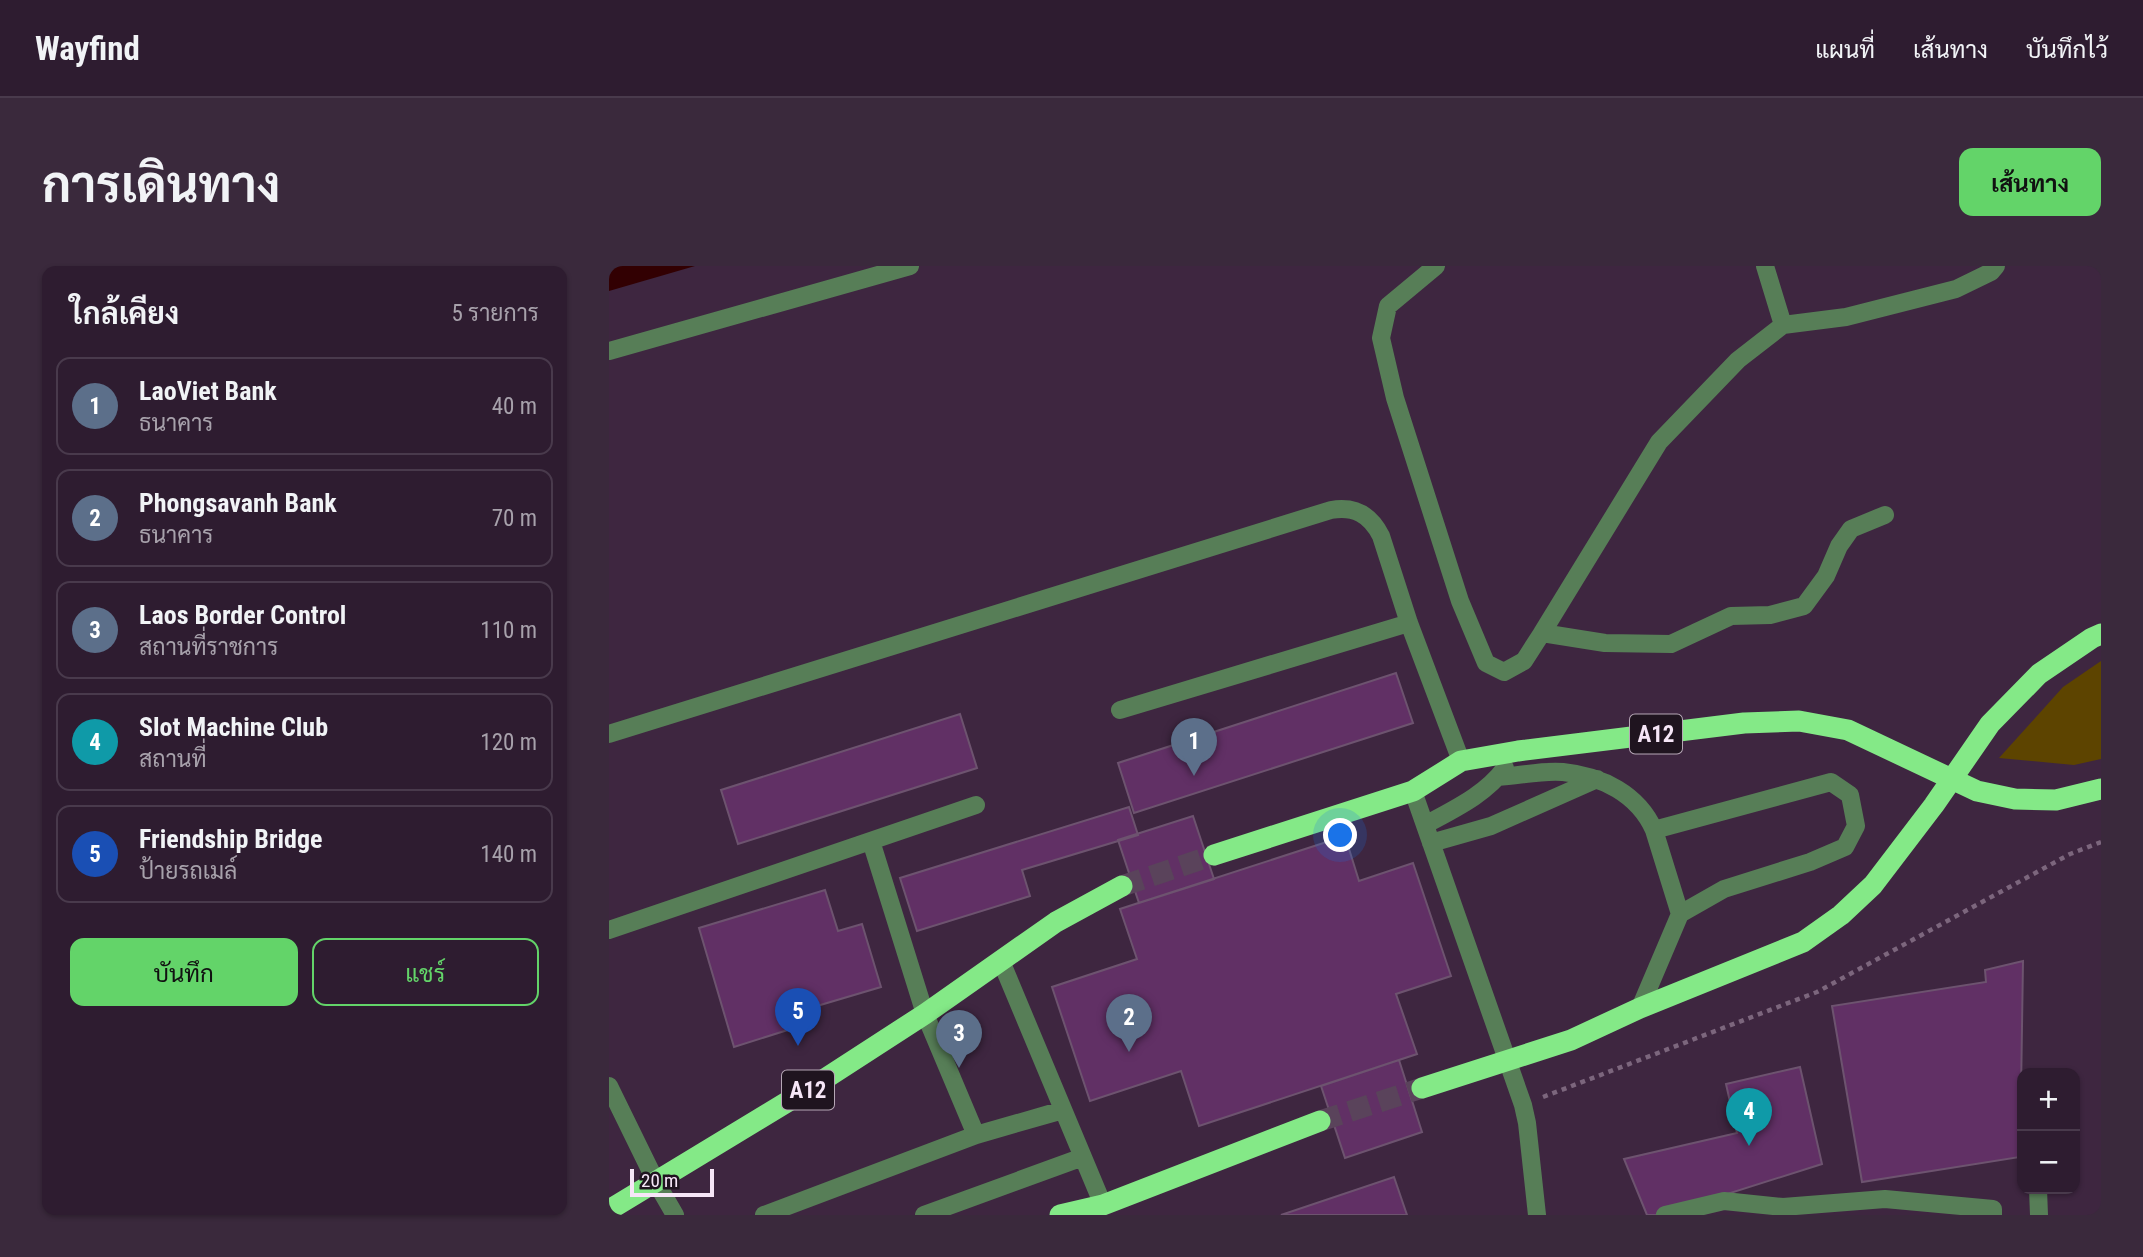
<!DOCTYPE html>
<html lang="th">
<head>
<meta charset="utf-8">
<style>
	:root { --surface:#2e1c30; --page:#3a293c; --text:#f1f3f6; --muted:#a7a1ab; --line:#493a4c; --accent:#63d469 }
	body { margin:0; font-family:"Roboto Condensed",Sarabun,sans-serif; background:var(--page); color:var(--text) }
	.controls { position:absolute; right:21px; bottom:21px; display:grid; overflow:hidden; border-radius:14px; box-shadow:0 2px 5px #0004 }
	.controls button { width:63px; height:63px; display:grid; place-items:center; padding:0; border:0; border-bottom:2px solid var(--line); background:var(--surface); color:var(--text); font:35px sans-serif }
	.scale { position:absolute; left:21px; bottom:18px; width:84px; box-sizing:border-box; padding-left:7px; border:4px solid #f6e6f7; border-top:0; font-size:19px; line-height:24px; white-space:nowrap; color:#f6e6f7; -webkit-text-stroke:5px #1f141f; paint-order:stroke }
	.you { position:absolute; left:732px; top:570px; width:24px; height:24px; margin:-18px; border:5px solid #fff; border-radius:50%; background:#1a73e8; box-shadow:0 0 0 10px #1a73e833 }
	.badge { display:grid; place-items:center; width:46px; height:46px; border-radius:50%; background:var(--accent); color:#fff; font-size:23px; font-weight:700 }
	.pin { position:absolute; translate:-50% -58px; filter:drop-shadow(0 2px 4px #0008) }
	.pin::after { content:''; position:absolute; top:37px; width:24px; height:21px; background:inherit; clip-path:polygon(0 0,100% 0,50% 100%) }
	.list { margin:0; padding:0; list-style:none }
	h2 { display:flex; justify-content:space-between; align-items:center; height:91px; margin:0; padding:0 28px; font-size:30px }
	h2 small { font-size:23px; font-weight:400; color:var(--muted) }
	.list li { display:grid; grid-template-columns:46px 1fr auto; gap:21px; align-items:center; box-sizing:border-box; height:98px; margin:0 14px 14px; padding:0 14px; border:2px solid var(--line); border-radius:14px }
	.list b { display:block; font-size:26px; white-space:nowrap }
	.list p { margin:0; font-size:23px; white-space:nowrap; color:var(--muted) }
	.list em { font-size:23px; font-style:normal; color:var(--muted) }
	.actions { display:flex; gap:14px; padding:21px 28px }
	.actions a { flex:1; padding:16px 0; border:2px solid var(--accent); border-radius:14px; text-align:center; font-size:24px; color:var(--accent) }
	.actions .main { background:var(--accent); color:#111 }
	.map { position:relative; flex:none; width:1492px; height:949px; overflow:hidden; border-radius:14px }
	header { display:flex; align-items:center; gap:42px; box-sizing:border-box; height:98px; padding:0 35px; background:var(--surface); border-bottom:2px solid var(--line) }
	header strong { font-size:33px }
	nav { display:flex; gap:38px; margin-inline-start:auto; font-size:24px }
	.intro { display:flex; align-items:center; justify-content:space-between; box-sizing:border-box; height:168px; padding:0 42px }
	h1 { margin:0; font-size:49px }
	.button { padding:18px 32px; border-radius:14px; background:var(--accent); color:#111; font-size:24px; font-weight:700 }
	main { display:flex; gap:42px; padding:0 42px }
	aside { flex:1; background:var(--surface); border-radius:14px; box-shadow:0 2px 5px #0004 }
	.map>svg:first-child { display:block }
</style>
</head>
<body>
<header>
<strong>Wayfind</strong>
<nav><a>แผนที่</a><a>เส้นทาง</a><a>บันทึกไว้</a></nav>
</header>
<div class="intro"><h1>การเดินทาง</h1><a class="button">เส้นทาง</a></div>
<main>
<aside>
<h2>ใกล้เคียง<small>5 รายการ</small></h2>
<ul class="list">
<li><span class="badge" style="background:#5c6f8a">1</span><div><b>LaoViet Bank</b><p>ธนาคาร</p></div><em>40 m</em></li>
<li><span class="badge" style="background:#5c6f8a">2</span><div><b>Phongsavanh Bank</b><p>ธนาคาร</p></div><em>70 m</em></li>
<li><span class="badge" style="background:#5c6f8a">3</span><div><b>Laos Border Control</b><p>สถานที่ราชการ</p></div><em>110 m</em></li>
<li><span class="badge" style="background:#0f9aa8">4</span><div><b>Slot Machine Club</b><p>สถานที่</p></div><em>120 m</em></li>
<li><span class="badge" style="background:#1a4fb4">5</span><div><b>Friendship Bridge</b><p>ป้ายรถเมล์</p></div><em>140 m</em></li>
</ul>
<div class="actions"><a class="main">บันทึก</a><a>แชร์</a></div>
</aside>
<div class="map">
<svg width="1492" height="949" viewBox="0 0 1492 949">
	<rect width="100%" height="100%" fill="#3e2640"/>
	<!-- green -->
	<path fill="#5d4400" d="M1492 395V493L1465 499 1390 492 1454 421Z"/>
	<!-- water -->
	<path fill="#320002" d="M0 0H86L0 25Z"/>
	<!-- building -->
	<path fill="#613065" stroke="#6d536f" stroke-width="2" d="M787 407 804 457 525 547 509 497Z
		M351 448 368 502 129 578 112 524Z
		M520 541 529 569 413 604 421 630 308 665 291 612Z
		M584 550 605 613 530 637 509 574Z
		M736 570 750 615 804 597 842 710 787 728 808 788 590 860 572 805 481 835 443 721 528 693 511 643Z
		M216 624 229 665 253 658 272 721 181 748 185 762 125 781 90 662Z
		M1414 695 1411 891 1253 916 1223 740 1377 716 1376 704Z
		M790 794 813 866 736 892 712 820Z
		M1191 801 1213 898 1052 949H1038L1015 893 1128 867 1117 818Z
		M785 911 798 949H672Z"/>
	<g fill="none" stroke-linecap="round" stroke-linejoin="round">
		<!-- highway-tunnel -->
		<path stroke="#5a435b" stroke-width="21" stroke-dasharray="21 10" stroke-linecap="butt" d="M513 620 605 589
			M711 855 813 822"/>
		<!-- path -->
		<path stroke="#7c667d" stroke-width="4.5" stroke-dasharray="5 5" stroke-linecap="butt" d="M934 831 1208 726 1461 588 1492 576"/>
		<!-- minor -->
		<path stroke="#577e57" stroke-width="18" d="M827 0 779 40 772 72 786 132 851 335 877 397 895 406 915 395 933 367 996 377 1062 378 1122 350 1161 349 1195 340 1217 310 1230 280 1242 263 1276 249
			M1156 0 1174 59
			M0 85 301 0
			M933 367 1050 176 1129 94 1174 59 1237 51 1347 23 1382 6 1387 0
			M511 444 800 357
			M0 468 722 244C745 240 761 248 772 270L800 357 852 495
			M889 511C910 510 933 504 954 506 993 510 1029 528 1045 564L1222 516 1241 529 1247 560 1236 581 1201 596 1115 623 1071 648 1031 742
			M804 525 914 839 918 857 928 949
			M816 559C845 543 876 529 896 502
			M1045 564 1071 648
			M262 575 316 748 367 869
			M822 577 882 560 988 513
			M0 664 367 539
			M392 695 494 939
			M0 820 47 916 66 949
			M1429 923 1430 949
			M155 949 367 869 454 844
			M315 949 474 891
			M1056 949 1115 935 1174 941 1276 933 1384 943V949"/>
		<!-- highway -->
		<path stroke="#84e987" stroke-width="21" d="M605 589 804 525 852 495 909 485 1135 457 1190 455 1239 464 1368 525 1406 533 1447 534 1492 523
			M813 822 962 774 1031 742 1194 676 1232 649 1264 619 1325 539 1381 458 1430 408 1483 372 1492 368
			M0 944 211 816 316 748 447 656 513 620
			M451 949 494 939 711 855"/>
	</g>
	<g text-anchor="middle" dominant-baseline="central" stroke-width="5" stroke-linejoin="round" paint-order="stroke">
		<!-- shield labels -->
		<g fill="#1f141f" stroke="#b6a7b6" stroke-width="2">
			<rect x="1021" y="448.5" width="52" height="39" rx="5"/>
			<rect x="173" y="804.5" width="52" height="39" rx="5"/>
		</g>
		<g font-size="23" font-weight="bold" fill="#f6e6f7">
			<text x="1047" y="468">A12</text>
			<text x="199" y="824">A12</text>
		</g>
	</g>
</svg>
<div class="controls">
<button>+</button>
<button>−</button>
</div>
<div class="scale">20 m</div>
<div class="you"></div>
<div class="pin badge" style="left:585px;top:510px;background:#5c6f8a">1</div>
<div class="pin badge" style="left:520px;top:786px;background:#5c6f8a">2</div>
<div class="pin badge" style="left:350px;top:802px;background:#5c6f8a">3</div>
<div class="pin badge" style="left:1140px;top:880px;background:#0f9aa8">4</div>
<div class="pin badge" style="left:189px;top:780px;background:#1a4fb4">5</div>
</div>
</main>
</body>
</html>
